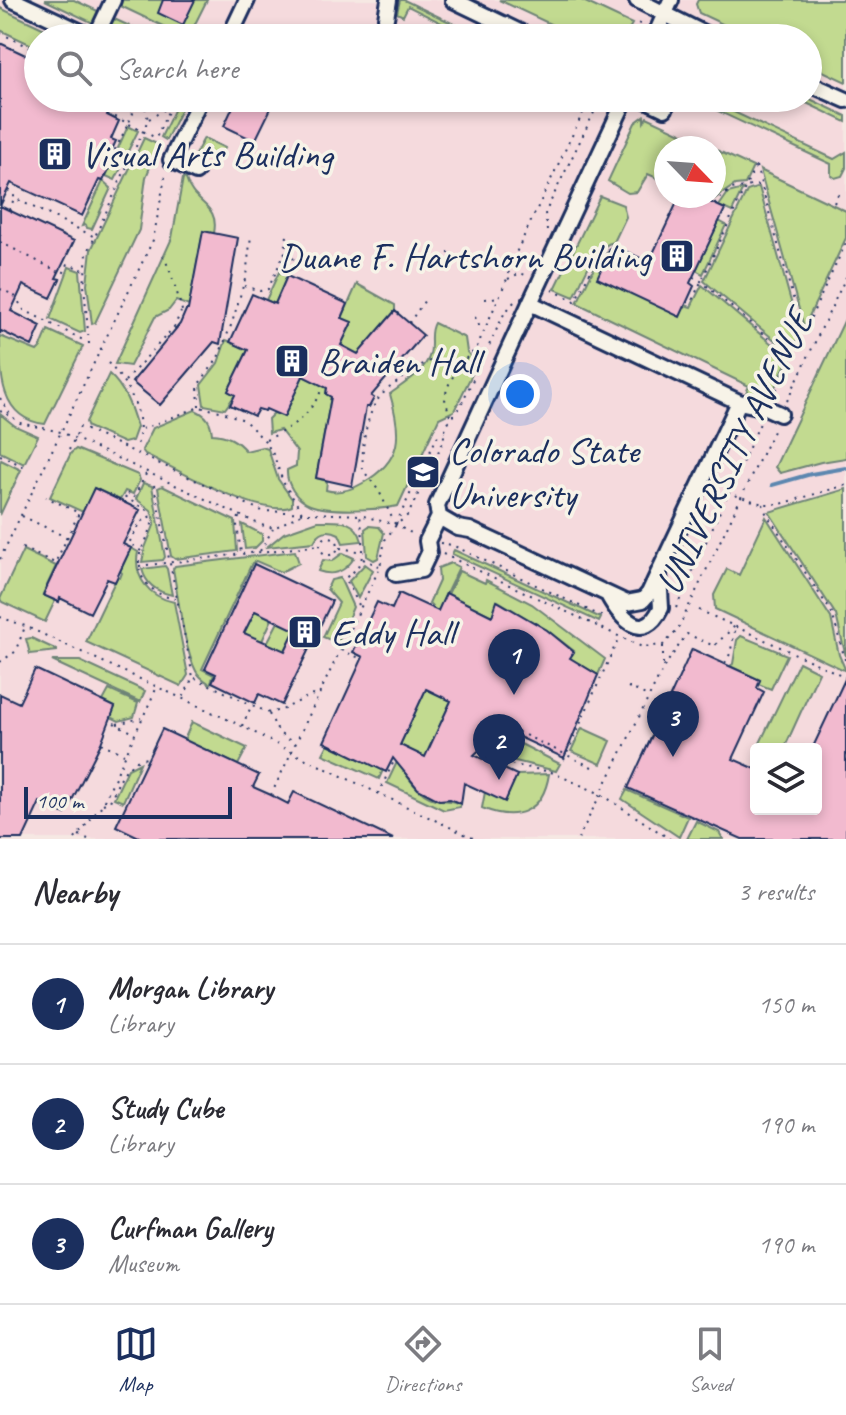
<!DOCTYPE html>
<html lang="en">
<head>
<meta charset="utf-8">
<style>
	:root { --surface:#fff; --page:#f2f2f3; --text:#2b2b33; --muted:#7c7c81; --line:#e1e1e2; --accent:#1b2f5e }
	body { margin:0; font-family:Caveat,sans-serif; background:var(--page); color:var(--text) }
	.controls { position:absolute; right:24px; bottom:24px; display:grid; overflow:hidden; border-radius:8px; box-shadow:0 4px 12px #0003 }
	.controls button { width:72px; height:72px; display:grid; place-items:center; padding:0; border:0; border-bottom:2px solid var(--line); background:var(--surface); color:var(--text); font:40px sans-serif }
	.compass { position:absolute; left:654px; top:136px; width:72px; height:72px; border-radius:50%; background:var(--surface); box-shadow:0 4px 12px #0003; rotate:115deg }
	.scale { position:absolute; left:24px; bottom:20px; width:208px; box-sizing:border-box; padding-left:8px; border:4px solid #1b2f5e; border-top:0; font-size:22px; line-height:28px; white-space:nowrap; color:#1b2f5e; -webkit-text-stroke:6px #f7f3e8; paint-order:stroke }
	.you { position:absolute; left:520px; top:394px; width:28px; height:28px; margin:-20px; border:6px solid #fff; border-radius:50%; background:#1a73e8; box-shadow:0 0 0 12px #1a73e833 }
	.badge { display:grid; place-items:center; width:52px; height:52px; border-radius:50%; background:var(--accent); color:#fff; font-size:26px; font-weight:700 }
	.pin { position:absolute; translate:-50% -66px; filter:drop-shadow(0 2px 4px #0008) }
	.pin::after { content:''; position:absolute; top:42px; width:28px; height:24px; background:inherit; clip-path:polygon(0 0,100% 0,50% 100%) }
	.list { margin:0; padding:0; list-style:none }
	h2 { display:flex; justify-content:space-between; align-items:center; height:104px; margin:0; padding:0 32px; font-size:34px }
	h2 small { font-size:26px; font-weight:400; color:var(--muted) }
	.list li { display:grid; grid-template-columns:52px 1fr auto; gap:24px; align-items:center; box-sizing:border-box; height:120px; padding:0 32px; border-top:2px solid var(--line) }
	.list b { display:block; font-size:30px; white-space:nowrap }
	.list p { margin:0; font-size:26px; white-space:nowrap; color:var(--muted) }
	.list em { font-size:26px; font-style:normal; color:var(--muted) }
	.icon { flex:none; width:44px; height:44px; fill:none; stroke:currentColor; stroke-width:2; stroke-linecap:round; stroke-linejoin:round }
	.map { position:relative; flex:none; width:846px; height:839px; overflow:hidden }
	.search { position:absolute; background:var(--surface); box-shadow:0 4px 12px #0003; left:24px; right:24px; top:24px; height:88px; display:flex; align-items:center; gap:20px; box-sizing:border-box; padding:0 28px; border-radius:44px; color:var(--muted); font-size:30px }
	.sheet { height:464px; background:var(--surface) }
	nav { display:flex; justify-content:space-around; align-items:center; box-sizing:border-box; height:112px; border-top:2px solid var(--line); background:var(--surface); font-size:22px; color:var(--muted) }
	nav a { display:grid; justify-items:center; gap:4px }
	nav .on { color:var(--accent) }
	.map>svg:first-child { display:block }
</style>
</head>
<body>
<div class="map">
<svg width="846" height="839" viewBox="0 0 846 839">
	<rect width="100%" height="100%" fill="#f6e8e3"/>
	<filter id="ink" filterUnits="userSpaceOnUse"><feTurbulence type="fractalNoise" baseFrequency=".0125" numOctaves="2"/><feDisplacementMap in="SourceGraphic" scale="16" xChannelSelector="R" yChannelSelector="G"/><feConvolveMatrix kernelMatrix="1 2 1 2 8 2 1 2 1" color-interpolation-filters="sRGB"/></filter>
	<g filter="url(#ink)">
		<!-- built -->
		<path fill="#f5dadd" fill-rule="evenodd" d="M0 0H846V839H0ZM38 38H808V98H38ZM666 148H714V196H666ZM756 749H816V809H756Z"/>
		<!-- green -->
		<path fill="#c2da90" stroke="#6e8477" stroke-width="2" d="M45 0H74L100 12 95 24Z
			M108 0H207L188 38Z
			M400 0H404L483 38H471L408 6 403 16 397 13Z
			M499 0H581L632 24 628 31 616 38H580Z
			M698 0H846V82L808 64V38H752L699 13 696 4Z
			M0 8 64 38H38V48L0 30Z
			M112 18 151 36V38H126L107 29Z
			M180 98 182 99V107L166 140 161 137Z
			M704 98 834 159 846 152V168L842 176 835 178 831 175V164L697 101 686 107 680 103V98Z
			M796 98H808L846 116V122Z
			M644 116V122L647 117 694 139 692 148H666V182L648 174 637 192 628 193 608 181 635 123Z
			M128 126 138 131 127 153 118 148Z
			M144 138 159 145 146 177 139 230 95 323 92 324 87 284 91 250Z
			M204 138 225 148 220 157 212 156 192 160Z
			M714 149 753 167 745 184 735 185 714 199 707 196H714Z
			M117 152 126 158 115 180 106 176Z
			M760 170 846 211V238L804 327Z
			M183 178 186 179C193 205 220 203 214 233L203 232 189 306 176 301 169 310 155 317 130 366 115 364 172 238Z
			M103 181 111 188 92 229 87 228 86 225 82 226Z
			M759 187 800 334 790 353 704 281 747 191Z
			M743 189 732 212 719 206 728 193Z
			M600 196 623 205 626 217 614 242C593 246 583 280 574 297L555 289Z
			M719 221 726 225 703 274 696 270Z
			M610 250 685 305 691 307 702 285 785 355 787 362 772 393 755 400 745 395 749 386 577 303 597 262Z
			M69 267 80 271 85 331 80 333 50 319Z
			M279 272 287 276 275 304 266 300Z
			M357 284 395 305V311L343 372 341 345 352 323 342 318Z
			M846 317V458L821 462 780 473 775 467Z
			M434 323 465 338 467 352 477 364 454 411 439 418 398 506C379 510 327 512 310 505 296 499 286 484 287 470L296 466 297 452 280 430 269 433 268 419 274 413 284 417 303 376 327 387 326 394 331 397 316 478 327 481 326 490C339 494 351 490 363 483 403 460 402 435 390 394 403 384 426 371 430 354 433 343 428 333 434 323Z
			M48 330 83 346 45 424C0 419 0 375 0 336L37 351 41 347Z
			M226 340 246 347 248 350 228 391 235 395 225 409 204 405 201 385 218 363Z
			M109 374C125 388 131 407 137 427L132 441 124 443 88 427 86 422Z
			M195 410C207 415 211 422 212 434 228 435 236 440 246 451L262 447 268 449 278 479 292 499V506C264 520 175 468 145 454L142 450 153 428Z
			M0 414 15 426 38 436 24 464 0 452Z
			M76 449 138 475 140 480 133 494 125 491 120 500 94 488 83 512 50 497 71 453Z
			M1 460 21 470 0 515V462Z
			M143 483 152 486 165 557 163 560 142 562 145 548 155 523 151 510 136 499Z
			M162 486 235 521 237 551 175 559 171 556 158 488Z
			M846 489V657L836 615 769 512Z
			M766 517 831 618 839 655 846 671 715 609 714 595 727 569 739 575Z
			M318 521C338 521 356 518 362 541L343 543 339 534C328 528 319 531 314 542L267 547 284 533Z
			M242 524 262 534V541L255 548 245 549Z
			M369 526 379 527 384 533 378 558 374 560 367 556 365 529Z
			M131 548 138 552C133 577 149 597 174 602L188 675 181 686 86 642 117 577 120 578 122 573 120 571Z
			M23 550 56 566 43 594 55 601 45 622 2 602 0 599Z
			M454 550 601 618 599 622 452 554Z
			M295 551 299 563 281 572 256 561 252 563 202 669 214 675 210 684C204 680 199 677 196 671 184 649 178 595 173 569L175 566Z
			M343 553 354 558C345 572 334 577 318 571L323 560 332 561Z
			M451 563 459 567 434 619 428 616 432 606 429 603 439 581 438 568Z
			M365 564 373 570 358 598 349 581Z
			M165 566 167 569 172 595C157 592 146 585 142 569Z
			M459 571 485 583 486 580 532 604 605 659 598 675 570 658 574 651 547 630 498 601 492 616 448 594Z
			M340 578 353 607 338 643 323 637 339 603 327 589 331 580Z
			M267 585 272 619 262 641 238 646Z
			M308 603 278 665 267 643 278 622Z
			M741 636 787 655 771 689 758 684 760 680 730 666 733 664 737 640Z
			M31 638 57 650V651L30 654 26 639Z
			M52 661H80L145 691 140 702Z
			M799 662 819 672 784 749H767L759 745Z
			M426 689 458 704 450 703 431 744 436 750 431 760 400 745Z
			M109 690 138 703 134 717 119 721 111 717 115 707 103 701Z
			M192 722 247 748 238 765 184 740Z
			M582 728 611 741 601 764 571 751Z
			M511 739 560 764 556 771 511 760 513 748 504 743Z
			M328 744 383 770 379 779 323 754Z
			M398 760C406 776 420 799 441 800 449 801 451 800 460 804V807L444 810 387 783Z
			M140 763 123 802 114 798 128 769Z
			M549 774C543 813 516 822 482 808L485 792 505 801 517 775Z
			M627 790 688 817 679 837 622 799Z
			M696 821 719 832 723 839H687Z"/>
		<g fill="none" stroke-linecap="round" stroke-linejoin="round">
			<!-- stream -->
			<path stroke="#5c87b0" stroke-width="4" d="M772 485 811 474 846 468"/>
		</g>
		<!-- building -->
		<path fill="#f2bacf" stroke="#1b2f5e" stroke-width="2" fill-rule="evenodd" d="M163 0H195L183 25 158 13Z
			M0 43 38 61V98H115L107 115 119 121 111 139 116 141 108 158 113 161 103 181 99 180 82 216 11 183 0 206 74 241 56 278 60 279 51 298 23 285 11 311 41 326 32 346 1 331 0 334Z
			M237 98H276L255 141 224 126Z
			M680 196H697L725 209 690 283 694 286 680 317 597 278 612 245 649 262Z
			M203 231 238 238 220 344 214 342 160 405 132 382 180 324 186 310H188Z
			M287 276 348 304 342 318 352 322 341 345 358 354 395 311 423 335 371 396 374 398 369 407H366L352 486 316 478 331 397 326 394 327 388 303 376 284 417 266 409 265 411 258 409 254 416 230 405 235 395 228 391 248 350 230 342 252 294 275 304Z
			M94 488 140 510 123 544 131 548 115 582 107 579 90 613 60 598 59 602 43 595Z
			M254 564 332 601 282 705 259 694 255 703 212 682 216 674 205 669ZM255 611 295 630 285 651 244 633Z
			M399 593 438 611 446 593 492 616 497 601 547 630 574 652 570 658 598 675 564 758 502 729 474 755 517 775 505 802 464 783 461 804 450 799 439 800 418 789 393 758 386 772 324 742 363 657 353 652 377 602 392 609ZM426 689 451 701 425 757 400 745Z
			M692 649 760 680 757 688 764 692 733 759 756 769V809H816V749H812L846 677V839H742L628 788Z
			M35 669 115 707 101 743 65 814 40 802 23 839H0V694L19 703Z
			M162 729 259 775 253 787 271 795 288 804 294 792 393 839H143L116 826Z"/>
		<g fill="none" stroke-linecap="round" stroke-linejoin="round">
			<!-- minor casing -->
			<g stroke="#1b2f5e" stroke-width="20">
				<path id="minor" d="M13 0 94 38
					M453 0 532 38
					M637 0 713 38
					M386 18 389 0
					M95 38 113 0
					M229 38 247 0
					M491 38 504 24
					M654 38 671 0
					M808 83 846 100
					M642 98 665 109
					M196 172 171 160 201 98
					M530 303 626 98
					M739 402 767 408 780 414
					M396 574 421 570 429 553 427 541 439 517 437 505 530 303 739 402 649 593 643 600 627 603 470 530 458 528 439 517
					M608 595C620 617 643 645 661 608L659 573"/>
			</g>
			<!-- path -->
			<path stroke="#1b2f5e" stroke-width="2" stroke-dasharray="2 6" stroke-linecap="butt" d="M0 33 38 51
				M630 38 642 19
				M155 98 170 105
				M108 113 156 138 174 98
				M149 119 170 106
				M694 148 696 138
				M112 149 130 157
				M115 150 133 114 128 102 130 98
				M756 166 803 333
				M8 190 14 195V198L93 236
				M834 203 840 190
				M714 204 731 189 759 185
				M9 210 14 199
				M722 215 729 219
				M547 231 545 213 601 98
				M0 236 2 230
				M0 242 63 274 68 264 84 270
				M449 252V254
				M285 255 313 267 333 257
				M163 256C169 264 181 305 183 315
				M693 277 701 281 790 357
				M508 279 520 273 528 276
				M244 286 260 291 268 289 285 252 287 235
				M0 289 14 295 24 310 87 342
				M552 290 575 301 598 257 613 245
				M485 299 499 297
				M687 302 691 303 755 167
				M475 317 481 330
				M409 323 425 300
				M89 344 84 285 87 254 148 120 143 98
				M108 363C128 384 147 415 137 445
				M125 381 174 327 181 312
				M773 397 846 243
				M0 398 11 416 20 423 61 432 261 525 274 528 301 514
				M787 401 846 277
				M199 406 198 385 217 360 232 323 246 276 251 236
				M0 411 10 416
				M450 416 445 399 447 388 459 365 476 349 507 279 513 259 590 98
				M142 429 199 407 220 411 244 420 266 442 274 456 283 482 302 512
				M266 440C293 427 312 414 323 386
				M69 450 80 427 262 511 360 515 396 525 415 535
				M0 455 27 468
				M146 474 134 497 126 493 124 497 147 510 152 524C150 535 143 544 140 554 134 578 153 595 175 599
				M154 485 193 677 183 698
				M728 493 763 504H781L846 485
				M763 504 766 513 832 613 846 663
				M22 516 70 539
				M239 517 237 525 241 553
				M395 524 379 491 363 470C361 449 366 415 379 398 385 390 395 384 403 378 425 362 432 354 459 365
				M396 524 437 437 444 432
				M320 546a9 9 0 1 1 18 0a9 9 0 1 1-18 0Z
				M440 543 452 545 605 618
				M22 548 55 563 79 513 46 497
				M340 548 364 552
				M141 551 129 543 141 522 150 517
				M260 551 273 529
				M443 554 642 647 663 645 677 631 774 429
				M0 559 153 240 166 172
				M363 559 379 566
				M139 566 320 545
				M359 605 345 578C370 563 363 540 360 515
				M676 608 761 421
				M699 610 846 677
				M0 617 25 626 242 726 291 752 475 839
				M663 646V664
				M341 650 362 659
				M0 662 15 652 25 627
				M725 663 730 654 736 626
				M195 678 269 713 284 709 311 695 316 696
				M628 687 648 696
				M269 714 279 733 295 744
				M489 718 592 767
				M114 723 134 733
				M117 724 141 718
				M242 726 251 707
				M495 741 503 726
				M101 743 124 754
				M488 760 551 772 601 794 670 839
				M564 760 619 637
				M378 794 395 759
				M271 795 380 567 385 540 396 525 408 515 444 440C443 428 449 419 458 411L504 314 514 302
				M103 804 110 801C119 782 124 761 147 758
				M79 835 88 839
				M75 839 102 805 157 687
				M578 839 664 667 687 634 714 646 736 625"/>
			<!-- minor -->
			<use href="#minor" stroke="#f7f3e8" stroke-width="14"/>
		</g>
	</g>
	<!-- icons -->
	<defs>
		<g id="building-square" transform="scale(1.8)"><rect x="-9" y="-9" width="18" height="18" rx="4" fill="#1b2f5e" stroke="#f7f3e8"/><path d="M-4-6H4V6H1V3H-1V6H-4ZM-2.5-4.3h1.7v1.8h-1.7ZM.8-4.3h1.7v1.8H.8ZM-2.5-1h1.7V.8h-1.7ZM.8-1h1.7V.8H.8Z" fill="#fff"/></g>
		<g id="university-square" transform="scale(1.8)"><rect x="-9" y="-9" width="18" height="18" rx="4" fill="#1b2f5e" stroke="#f7f3e8"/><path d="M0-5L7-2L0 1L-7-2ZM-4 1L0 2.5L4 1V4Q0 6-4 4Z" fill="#fff"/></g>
	</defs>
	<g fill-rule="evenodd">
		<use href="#building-square" x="55" y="154"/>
		<use href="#building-square" x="677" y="256"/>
		<use href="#building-square" x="292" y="361"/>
		<use href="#university-square" x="423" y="472"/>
		<use href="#building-square" x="305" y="632"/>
	</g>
	<g text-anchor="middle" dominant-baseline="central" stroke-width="7" stroke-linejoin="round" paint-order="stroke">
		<!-- poi labels -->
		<g font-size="38" fill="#1b2f5e" stroke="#f7f3e8" text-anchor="start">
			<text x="81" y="154">Visual Arts Building</text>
			<text x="651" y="256" text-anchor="end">Duane F. Hartshorn Building</text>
			<text x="318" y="361">Braiden Hall</text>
			<text x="449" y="450">Colorado State<tspan x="449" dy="44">University</tspan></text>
			<text x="331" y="632">Eddy Hall</text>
		</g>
		<!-- street labels -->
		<g font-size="38" fill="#1b2f5e" stroke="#f7f3e8">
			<text transform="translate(734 452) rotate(-64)">UNIVERSITY AVENUE</text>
		</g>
	</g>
</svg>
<div class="controls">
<button><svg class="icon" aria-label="layers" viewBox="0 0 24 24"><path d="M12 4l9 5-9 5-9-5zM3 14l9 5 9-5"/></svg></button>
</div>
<svg class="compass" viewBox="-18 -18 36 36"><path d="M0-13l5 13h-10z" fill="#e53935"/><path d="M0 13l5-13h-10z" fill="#7c7c81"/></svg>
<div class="scale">100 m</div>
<div class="you"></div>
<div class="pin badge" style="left:514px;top:695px">1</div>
<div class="pin badge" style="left:499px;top:780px">2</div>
<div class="pin badge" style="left:673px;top:757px">3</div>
<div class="search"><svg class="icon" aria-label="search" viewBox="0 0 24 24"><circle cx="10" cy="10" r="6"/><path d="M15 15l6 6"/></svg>Search here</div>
</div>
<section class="sheet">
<h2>Nearby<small>3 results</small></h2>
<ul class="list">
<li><span class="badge">1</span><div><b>Morgan Library</b><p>Library</p></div><em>150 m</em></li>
<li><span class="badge">2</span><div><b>Study Cube</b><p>Library</p></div><em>190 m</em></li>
<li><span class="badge">3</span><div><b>Curfman Gallery</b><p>Museum</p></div><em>190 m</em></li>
</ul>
</section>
<nav>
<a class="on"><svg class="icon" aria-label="map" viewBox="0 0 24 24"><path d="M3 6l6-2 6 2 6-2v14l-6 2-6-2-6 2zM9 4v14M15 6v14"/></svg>Map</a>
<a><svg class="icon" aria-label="directions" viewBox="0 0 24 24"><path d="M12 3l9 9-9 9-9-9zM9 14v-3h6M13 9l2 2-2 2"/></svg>Directions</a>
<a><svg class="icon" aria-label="saved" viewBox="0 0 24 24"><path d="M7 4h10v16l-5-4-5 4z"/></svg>Saved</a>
</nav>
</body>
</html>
